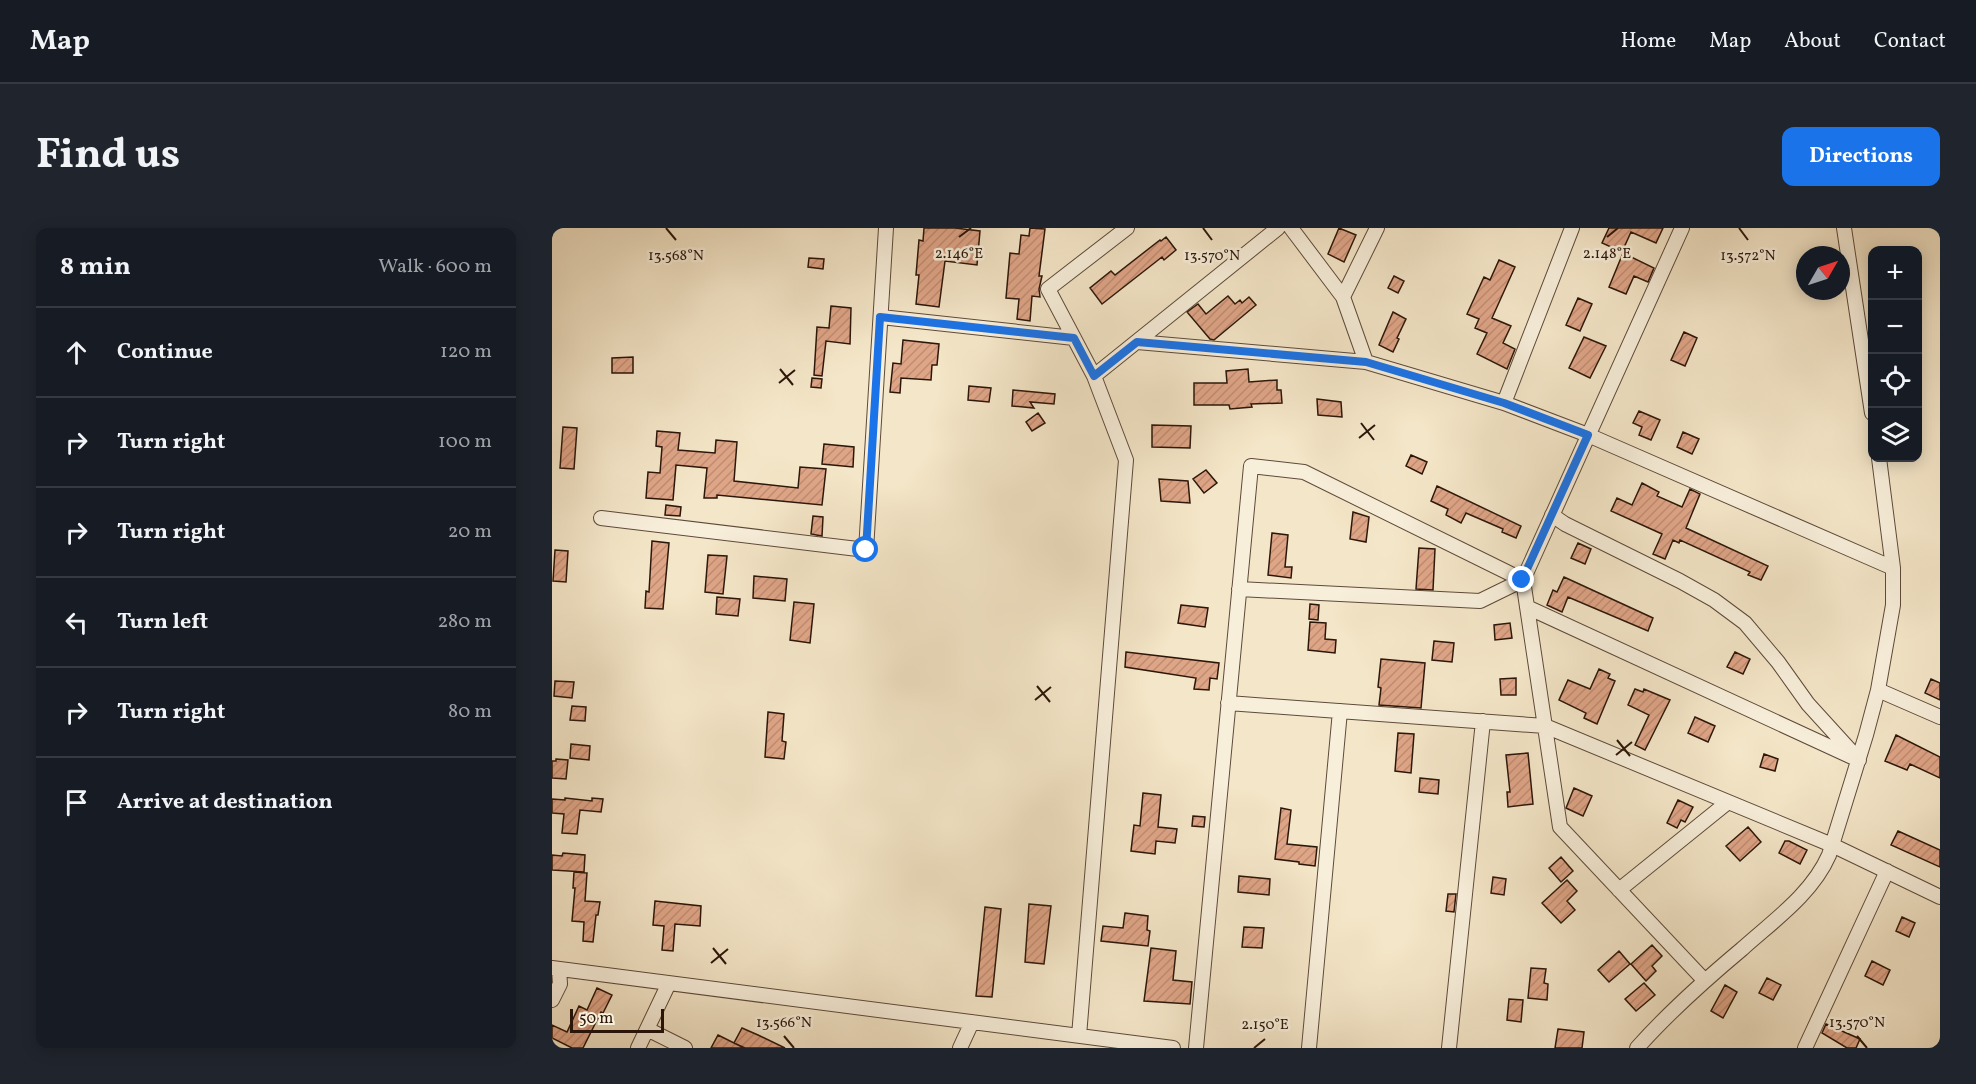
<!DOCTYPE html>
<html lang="en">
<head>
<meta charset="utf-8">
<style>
	:root { --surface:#171b24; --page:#20242c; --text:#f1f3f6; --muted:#9ea1a6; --line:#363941; --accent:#1a73e8 }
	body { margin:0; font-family:Vollkorn,serif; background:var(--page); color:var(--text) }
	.controls { position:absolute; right:18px; top:18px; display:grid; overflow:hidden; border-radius:12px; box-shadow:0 3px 15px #0003 }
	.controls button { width:54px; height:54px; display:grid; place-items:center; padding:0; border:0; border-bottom:2px solid var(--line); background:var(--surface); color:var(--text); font:30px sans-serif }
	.compass { position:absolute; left:1244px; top:18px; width:54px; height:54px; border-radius:50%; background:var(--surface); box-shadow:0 3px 15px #0003; rotate:51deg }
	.scale { position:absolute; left:18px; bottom:15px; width:94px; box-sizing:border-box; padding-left:6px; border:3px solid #2c160a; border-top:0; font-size:16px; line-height:21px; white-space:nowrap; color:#2c160a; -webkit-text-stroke:4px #f8efdb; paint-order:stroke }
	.stop { position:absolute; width:18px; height:18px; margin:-14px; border:4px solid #1a73e8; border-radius:50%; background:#fff }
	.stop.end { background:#1a73e8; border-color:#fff; box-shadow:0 2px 6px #0008 }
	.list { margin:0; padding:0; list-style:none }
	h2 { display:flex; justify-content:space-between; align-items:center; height:78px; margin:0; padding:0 24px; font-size:26px }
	h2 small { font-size:20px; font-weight:400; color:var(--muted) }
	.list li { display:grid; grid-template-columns:39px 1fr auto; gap:18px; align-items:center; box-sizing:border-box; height:90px; padding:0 24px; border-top:2px solid var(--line) }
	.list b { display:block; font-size:22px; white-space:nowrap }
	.list em { font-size:20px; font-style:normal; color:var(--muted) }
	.icon { flex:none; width:33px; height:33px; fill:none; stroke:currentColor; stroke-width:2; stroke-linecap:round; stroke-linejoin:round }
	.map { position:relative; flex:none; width:1388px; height:820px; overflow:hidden; border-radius:12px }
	header { display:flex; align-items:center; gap:36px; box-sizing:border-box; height:84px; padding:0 30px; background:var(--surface); border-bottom:2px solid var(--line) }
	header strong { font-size:28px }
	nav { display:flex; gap:33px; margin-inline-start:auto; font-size:21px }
	.intro { display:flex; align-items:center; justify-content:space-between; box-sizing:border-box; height:144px; padding:0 36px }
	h1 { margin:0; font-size:42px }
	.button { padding:15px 27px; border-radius:12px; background:var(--accent); color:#fff; font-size:21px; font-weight:700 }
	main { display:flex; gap:36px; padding:0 36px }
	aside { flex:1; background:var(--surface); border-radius:12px; box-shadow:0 3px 15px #0003 }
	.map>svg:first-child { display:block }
</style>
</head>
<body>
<header>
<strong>Map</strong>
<nav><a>Home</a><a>Map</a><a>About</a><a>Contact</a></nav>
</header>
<div class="intro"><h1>Find us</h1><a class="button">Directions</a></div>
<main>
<aside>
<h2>8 min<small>Walk · 600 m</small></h2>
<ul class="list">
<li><svg class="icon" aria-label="ahead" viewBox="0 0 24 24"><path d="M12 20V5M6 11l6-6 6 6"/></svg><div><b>Continue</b></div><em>120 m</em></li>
<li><svg class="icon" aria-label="right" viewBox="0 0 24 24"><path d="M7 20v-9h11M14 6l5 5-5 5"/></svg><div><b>Turn right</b></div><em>100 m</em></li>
<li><svg class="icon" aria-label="right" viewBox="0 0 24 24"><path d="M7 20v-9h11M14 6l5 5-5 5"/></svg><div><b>Turn right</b></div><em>20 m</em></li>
<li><svg class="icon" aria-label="left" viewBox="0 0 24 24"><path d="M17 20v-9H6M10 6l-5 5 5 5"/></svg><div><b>Turn left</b></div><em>280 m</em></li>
<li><svg class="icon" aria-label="right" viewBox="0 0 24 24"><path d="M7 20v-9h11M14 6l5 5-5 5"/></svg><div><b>Turn right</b></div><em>80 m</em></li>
<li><svg class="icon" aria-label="arrive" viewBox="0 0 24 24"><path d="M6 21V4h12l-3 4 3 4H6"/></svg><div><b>Arrive at destination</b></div></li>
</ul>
</aside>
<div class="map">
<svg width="1388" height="820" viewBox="0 0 1388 820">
	<defs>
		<pattern id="building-hatch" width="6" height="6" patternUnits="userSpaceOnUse" patternTransform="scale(1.5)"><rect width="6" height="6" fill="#dfa587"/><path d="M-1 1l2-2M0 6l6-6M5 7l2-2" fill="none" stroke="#c08d73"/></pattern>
	</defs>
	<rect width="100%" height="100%" fill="#f4e6c8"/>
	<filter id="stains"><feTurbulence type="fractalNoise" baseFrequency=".00333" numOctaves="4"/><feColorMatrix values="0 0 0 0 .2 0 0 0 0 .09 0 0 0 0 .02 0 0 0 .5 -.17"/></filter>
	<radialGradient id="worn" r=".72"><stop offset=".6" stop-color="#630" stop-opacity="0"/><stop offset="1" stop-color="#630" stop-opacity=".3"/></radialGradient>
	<!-- building -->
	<path fill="url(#building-hatch)" stroke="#2c160a" stroke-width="1.5" d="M372 0H403L428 3 425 37 393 33 387 79 364 76 367 47H364L367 12 371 13Z
		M478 0 493 1 487 48H490L487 61 488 69 480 68 478 93 465 91 467 71 454 70 458 25 467 26 469 7 477 8Z
		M787 0 804 7 792 34 776 26Z
		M1057 0H1111L1104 15 1079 4 1070 24 1050 15Z
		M614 9 624 22 612 32 610 29 550 76 538 60 559 43 563 47 608 12 609 13Z
		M1071 25 1102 40 1096 54 1082 48 1074 66 1057 59Z
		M257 30 272 31 271 41 256 39Z
		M947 32 963 39 940 90 959 98 951 115 963 121 955 141 925 126 935 105 923 100 927 91 915 86 932 49 938 52Z
		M842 48 852 53 846 65 836 60Z
		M676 68 683 76 688 72 690 75 697 69 704 77 662 112 658 111 635 84 646 76 654 86Z
		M1026 70 1040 76 1028 103 1014 97Z
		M279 78 299 80 298 116 274 113 270 148 262 147 265 99 277 100Z
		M841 84 854 91 845 110 847 111 841 124 827 117Z
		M1132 104 1145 110 1133 138 1119 132Z
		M1032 109 1054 118 1038 150 1017 140Z
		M351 112 387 116 385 137H380L379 152 349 150 348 165 338 164 341 135 349 136Z
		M81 129V145H60V130Z
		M696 141 697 154 725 152V162H729L730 175 699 176 700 179 678 181 677 177H642V155H675L674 143Z
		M260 150 270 151 269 160 259 159Z
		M417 158 439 160 437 174 416 172Z
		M461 162 503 166 502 176 478 174 482 180 460 178Z
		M765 171 789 174 790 189 766 187Z
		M1087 183 1108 192 1099 212 1087 207 1090 199 1081 195Z
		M486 185 493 195 480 203 474 194Z
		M600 197 639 198 638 220 600 219Z
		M11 199 25 200 22 241 8 240Z
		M105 203 128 205 126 222 163 225 164 212 185 214 182 253 246 260 248 239 274 241 270 277 165 267V270H152L155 240 124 237 121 272 94 270 96 244 108 245 110 219 104 218Z
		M1131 204 1147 211 1140 226 1125 219Z
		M272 216 302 219 301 239 270 236Z
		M859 227 875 234 870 246 854 238Z
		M654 242 665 255 652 265 641 251Z
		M607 251 636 253 638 275 609 273Z
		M1090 255 1107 264 1105 268 1130 279 1138 261 1148 266 1134 300 1216 338 1209 352 1196 347 1198 344 1128 312 1127 315 1121 312 1113 331 1101 326 1110 306 1059 283 1065 270 1080 277Z
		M885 258 969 298 964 310 950 304 951 301 914 285 909 295 894 287 896 281 879 273Z
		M114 277 129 279 128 288 113 287Z
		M801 284 817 289 814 314 798 311Z
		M261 288 271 289 270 308 259 306Z
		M720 305 736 307 733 339H740L739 350 716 347Z
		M100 313 117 315 111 381 93 380 94 363 97 364Z
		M1026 315 1039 321 1033 336 1019 330Z
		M867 320 883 321 881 362 864 361Z
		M3 322 16 323 14 354 1 353Z
		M156 327 175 328 171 366 153 364Z
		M202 348 235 351 233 373 201 370Z
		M1012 349 1101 390 1096 403 1016 369 1010 384 995 377 1001 362 1005 364Z
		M165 369 188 371 186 388 164 386Z
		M242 374 262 376 258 415 238 412Z
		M758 376 767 377 766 392 757 391Z
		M629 377 656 380 653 399 626 395Z
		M758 394 774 395 773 411 784 412 783 425 756 422Z
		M958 395 960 410 943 412 942 397Z
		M882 413 902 415 900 434 880 432Z
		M574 424 667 435 665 451 658 450 657 462 642 461 644 450 573 439Z
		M1183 424 1198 431 1191 446 1175 439Z
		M829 431 873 435 869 480 827 477 829 460 826 459Z
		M1047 441 1058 446 1056 450 1063 453 1045 496 1032 490 1034 485 1007 472 1016 452 1038 461Z
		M964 450V467H949L948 451Z
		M1379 451 1388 455V472L1373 465Z
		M3 453 22 454 20 470 2 468Z
		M1083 461 1091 464 1092 461 1118 472 1093 522 1083 517 1097 487 1076 477Z
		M20 478 34 479 33 493 18 492Z
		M216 484 232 486 230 513 234 514 232 531 213 529Z
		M1143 489 1163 498 1156 514 1136 505Z
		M846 505 862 506 859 545 843 543Z
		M1344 507 1388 529V550L1358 536 1355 542 1333 533Z
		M19 516 38 518 37 532 18 530Z
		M976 525 981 576 956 579 955 564H958L954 527Z
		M1212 526 1226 531 1223 543 1208 539Z
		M4 531 16 532 14 551 0 550V533H4Z
		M868 550 887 552 886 566 867 564Z
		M1022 560 1040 568 1031 588 1014 580Z
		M591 565 609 567 606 599 625 601 623 615 604 613 603 626 579 623 582 597 588 598Z
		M13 570 40 573V570L51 571 49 584 28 582 25 606 10 605 12 586 0 585V571L13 572Z
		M1126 572 1141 579 1133 594 1129 592 1125 600 1115 595Z
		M729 580 739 582 735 616 765 619 763 638 747 636V634L723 631Z
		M641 588 653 589 652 599 640 598Z
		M1196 599 1209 614 1188 633 1174 618Z
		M1346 603 1388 622V639L1339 617Z
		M1233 613H1237L1255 622 1248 636 1227 625Z
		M11 625 33 627 32 644 0 642V627L10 628Z
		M1009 629 1021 643 1009 654 997 640Z
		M22 644 35 645 33 673 48 674 46 687H44L41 714 31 713 32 694 20 693 23 660H21Z
		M687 648 718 651 717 667 686 664Z
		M941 649 954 651 952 667 939 665Z
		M1015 652 1025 663 1015 673 1023 682 1009 695 990 675Z
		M896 666H904L902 684 894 683Z
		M103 673 149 678 148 698 123 696 121 723 110 722 112 698 101 697Z
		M477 676 499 678 492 736 473 734Z
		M433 679 449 681 440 769 424 768Z
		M573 685 596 688 595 702 598 703 596 718 549 713 551 698 571 700Z
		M1350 689 1363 695 1357 709 1344 703Z
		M692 699 712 700 710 720 690 719Z
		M1100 717 1110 728 1100 738 1104 743 1094 753 1079 736Z
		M599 720 624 723 621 752 640 754 638 776 592 773Z
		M1067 723 1078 736 1057 754 1046 742Z
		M1320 733 1338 742 1331 757 1313 748Z
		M979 740 994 741 992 755 996 756 995 772 976 770Z
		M1215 750 1229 757 1221 772 1207 765Z
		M1092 755 1103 767 1084 783 1073 771Z
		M1173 757 1185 764 1171 790 1159 783Z
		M45 760 60 767 51 785 49 784 31 820H20L0 810V797L15 804 27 778 35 782Z
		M957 771 971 772 969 794 955 792Z
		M1274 796 1308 811 1304 820H1295L1270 805Z
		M190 800 206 807 233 820H193L182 815Z
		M1006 801 1032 804 1030 820H1003Z
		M166 807 192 820H159Z"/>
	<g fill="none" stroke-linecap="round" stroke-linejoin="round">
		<!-- minor casing -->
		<g stroke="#5e4a3a" stroke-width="16">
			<path id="minor" d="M739 0 791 69 814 134
				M1130 0 971 352 1008 599 1153 753
				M1292 0 1320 185
				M791 69 825 0
				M329 89 522 110
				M585 114 814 134 952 175 1036 207 1341 340
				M542 148 726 0
				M952 175 1020 0
				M1000 287 1013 296 1128 353 1162 372 1193 395 1226 434 1256 476 1307 532
				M49 290 314 322 334 0
				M687 361 928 373 971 352
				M975 379 1300 529
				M1326 462 1388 489
				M676 475 993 498 1280 617 1388 669
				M1067 662 1176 574
				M0 740 621 820
				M0 772 8 756 7 741
				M95 801 133 820
				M527 808 574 232 542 148 496 61 575 0
				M86 820 117 755
				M408 820 420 794
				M644 820 699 238 752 244 971 352
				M757 820 788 483
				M897 820 931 493
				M1085 820C1117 784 1153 752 1190 721 1221 693 1260 666 1277 627L1314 507 1326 462 1341 377V340L1327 230
				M1253 820 1335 643"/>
		</g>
		<!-- minor -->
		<use href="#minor" stroke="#f8efdb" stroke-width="14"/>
	</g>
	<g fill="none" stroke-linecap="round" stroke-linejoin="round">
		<!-- route -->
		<path stroke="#1a73e8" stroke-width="8" d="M314 322 328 89 522 110 542 148 585 114 814 134 952 175 1036 207 970 352"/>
	</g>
	<!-- ticks -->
	<path fill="none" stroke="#2c160a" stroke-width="2" d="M114 0 124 12M651 0 660 12M1187 0 1196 12M407 9 419 0M1055 9 1066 0M228 141 241 157M227 155 243 142M809 195 822 212M807 210 823 197M485 458 498 474M483 472 499 459M1065 512 1078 528M1064 527 1080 514M161 720 174 736M159 735 176 721M232 808 242 820M1305 808 1315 820M702 820 713 811"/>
	<g font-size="15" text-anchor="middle" fill="#2c160a" stroke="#f8efdb" stroke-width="5" stroke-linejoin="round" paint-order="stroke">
		<text x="407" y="30">2.146°E</text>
		<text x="1055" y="30">2.148°E</text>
		<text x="124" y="32">13.568°N</text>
		<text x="660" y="32">13.570°N</text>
		<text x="1196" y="32">13.572°N</text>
		<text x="232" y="799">13.566°N</text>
		<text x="1305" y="799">13.570°N</text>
		<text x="713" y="801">2.150°E</text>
	</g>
	<rect width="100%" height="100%" filter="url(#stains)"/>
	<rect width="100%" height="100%" fill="url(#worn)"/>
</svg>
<div class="controls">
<button>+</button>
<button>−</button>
<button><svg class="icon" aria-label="locate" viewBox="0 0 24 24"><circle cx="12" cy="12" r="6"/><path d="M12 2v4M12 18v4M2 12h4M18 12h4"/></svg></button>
<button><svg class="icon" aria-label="layers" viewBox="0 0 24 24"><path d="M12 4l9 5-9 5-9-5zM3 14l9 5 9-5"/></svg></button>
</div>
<svg class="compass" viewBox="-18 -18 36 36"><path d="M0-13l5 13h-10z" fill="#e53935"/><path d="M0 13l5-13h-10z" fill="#9ea1a6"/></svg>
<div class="scale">50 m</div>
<div class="stop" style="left:314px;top:322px"></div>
<div class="stop end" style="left:970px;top:352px"></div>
</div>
</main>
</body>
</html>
